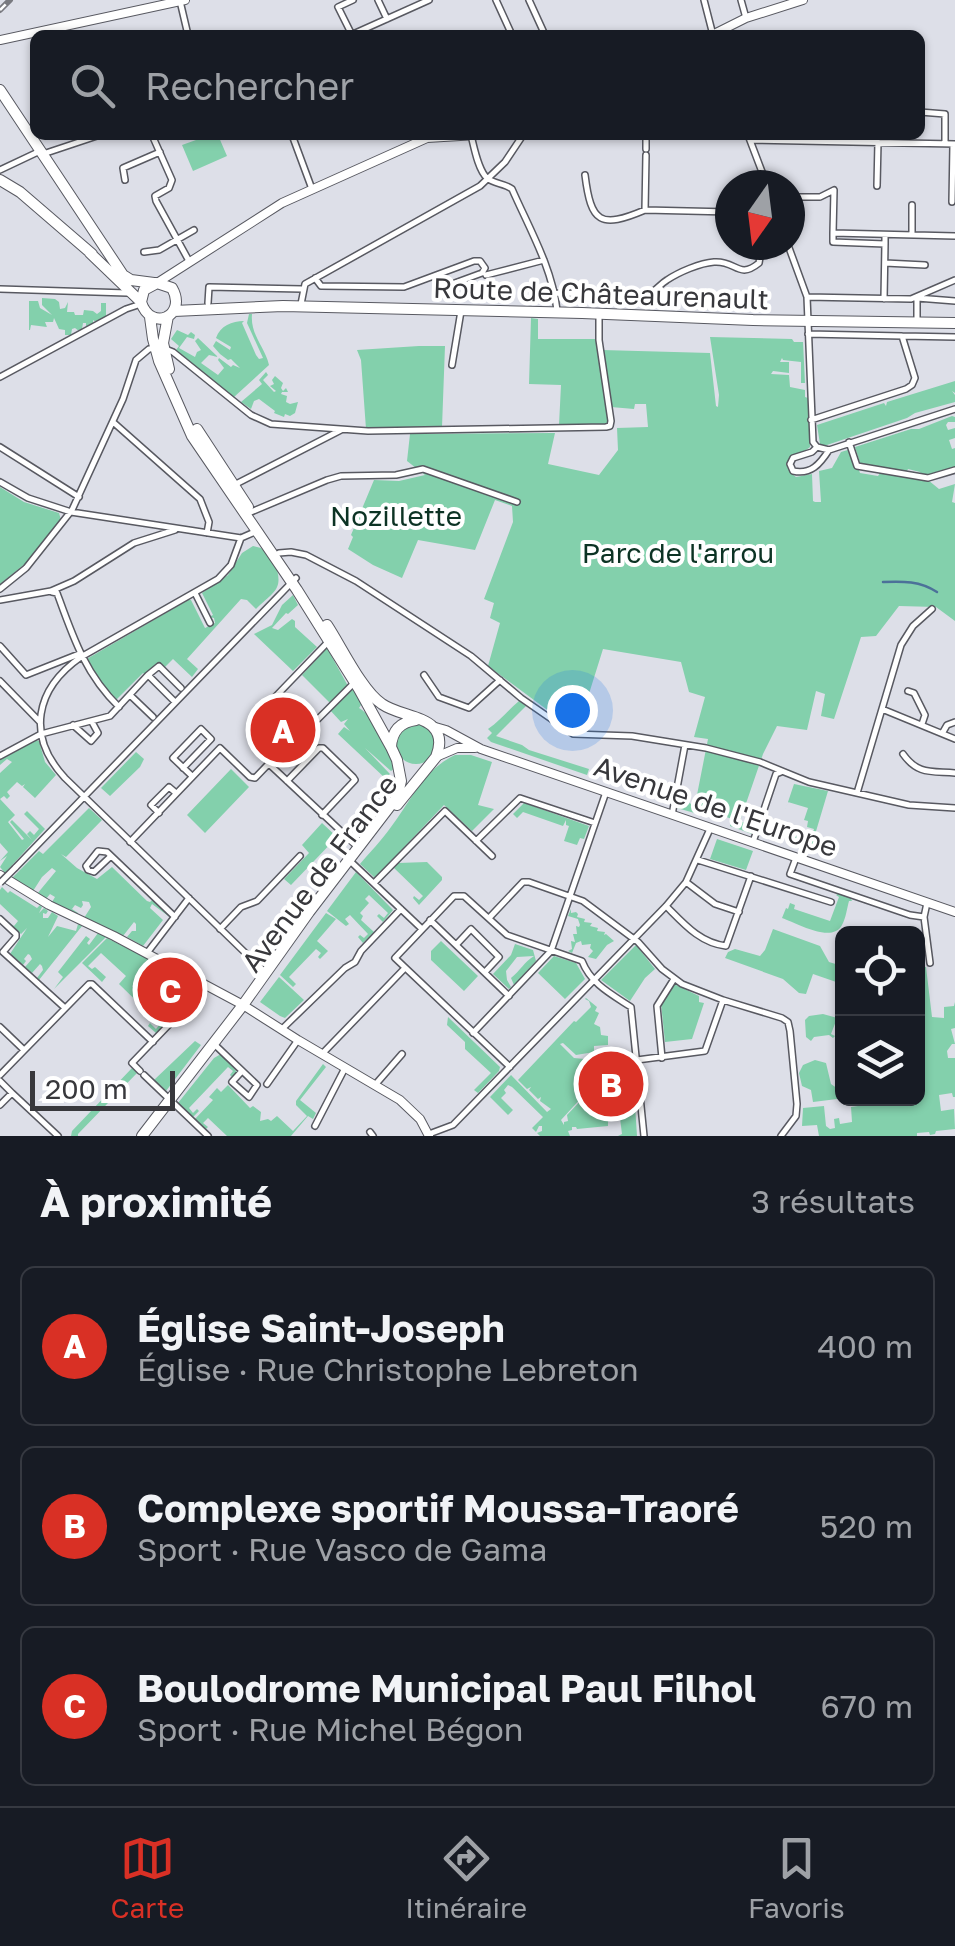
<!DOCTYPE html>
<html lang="fr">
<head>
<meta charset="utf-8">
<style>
	:root { --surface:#171b24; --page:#20242c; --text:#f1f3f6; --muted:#9ea1a6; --line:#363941; --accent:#d93025 }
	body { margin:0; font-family:"Golos Text",sans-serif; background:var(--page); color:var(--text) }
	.controls { position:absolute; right:30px; bottom:30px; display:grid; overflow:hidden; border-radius:15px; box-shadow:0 2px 8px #0004 }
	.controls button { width:90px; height:90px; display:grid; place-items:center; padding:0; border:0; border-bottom:2px solid var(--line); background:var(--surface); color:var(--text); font:50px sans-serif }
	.compass { position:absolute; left:715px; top:170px; width:90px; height:90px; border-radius:50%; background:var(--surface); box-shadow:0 2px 8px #0004; rotate:194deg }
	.scale { position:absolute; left:30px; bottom:25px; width:145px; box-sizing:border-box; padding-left:10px; border:5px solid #38383c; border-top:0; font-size:28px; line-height:35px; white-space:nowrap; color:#38383c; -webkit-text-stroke:8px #fff; paint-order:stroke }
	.you { position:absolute; left:572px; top:710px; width:35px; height:35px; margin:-25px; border:8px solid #fff; border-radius:50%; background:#1a73e8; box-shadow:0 0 0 15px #1a73e833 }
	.badge { display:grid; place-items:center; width:65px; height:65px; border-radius:50%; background:var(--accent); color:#fff; font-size:32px; font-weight:700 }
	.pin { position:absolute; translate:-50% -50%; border:5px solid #fff; box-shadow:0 2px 10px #0006 }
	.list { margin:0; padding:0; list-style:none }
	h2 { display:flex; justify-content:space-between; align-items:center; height:130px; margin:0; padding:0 40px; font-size:42px }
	h2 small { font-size:32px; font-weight:400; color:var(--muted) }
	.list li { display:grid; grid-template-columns:65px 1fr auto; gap:30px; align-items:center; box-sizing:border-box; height:160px; margin:0 20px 20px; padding:0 20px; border:2px solid var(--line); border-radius:15px }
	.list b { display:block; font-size:38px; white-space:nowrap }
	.list p { margin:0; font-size:32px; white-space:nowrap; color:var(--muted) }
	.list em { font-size:32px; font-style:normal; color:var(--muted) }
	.icon { flex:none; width:55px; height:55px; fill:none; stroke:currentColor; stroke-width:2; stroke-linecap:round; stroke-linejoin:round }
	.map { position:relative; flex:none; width:955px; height:1136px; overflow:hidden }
	.search { position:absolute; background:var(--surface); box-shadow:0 2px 8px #0004; left:30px; right:30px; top:30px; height:110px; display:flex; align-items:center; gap:25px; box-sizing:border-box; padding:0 35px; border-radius:15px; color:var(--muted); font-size:38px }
	.sheet { height:670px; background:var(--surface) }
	nav { display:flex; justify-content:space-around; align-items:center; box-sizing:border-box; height:140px; border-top:2px solid var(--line); background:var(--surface); font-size:28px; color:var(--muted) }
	nav a { display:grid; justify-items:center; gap:5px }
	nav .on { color:var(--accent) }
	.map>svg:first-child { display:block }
</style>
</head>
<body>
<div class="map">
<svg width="955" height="1136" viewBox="0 0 955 1136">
	<rect width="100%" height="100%" fill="#dddfe8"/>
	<!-- green -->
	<path fill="#83d0ac" d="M210 135H218L227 156 193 171 182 145Z
		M42 298 55 299 59 302 60 309 65 308 68 302 67 312H74L75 315H83L84 310 93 311 97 314 101 311V303H106V316L96 322 93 320V323L86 327V323H83L82 329 79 331 75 328 72 329 71 335H65V330L59 329 54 318 53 322H45L47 327 31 325 30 330H29V301H38L40 308 52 315 42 305Z
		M249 314H252C250 335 265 347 269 365L234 397 176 350 179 346 171 339 177 330 188 335 191 332 195 335 194 339 187 337 179 348 195 357 197 352 201 350 195 341 198 338 218 357 209 355 201 363 218 375 224 368 218 360 219 358 231 367 233 365 240 368 231 359 228 360 220 354 213 346 216 341 230 350 231 347 216 338C220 326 232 321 244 321L242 323 256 355 259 359 263 358 247 323Z
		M531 318 538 319V339H597L609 421 608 425H559L561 385 529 384Z
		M710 337 792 339 794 342H803L805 383H801V362L783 360 782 358 780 362H789V373L773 371 771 374 789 375 790 387 805 390V397L808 398 810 447C800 456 773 460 796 477L812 474 813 501 815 502H821L819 471 832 468 841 452 851 449 860 473 878 476 880 473 928 480 939 489 955 484 952 502 955 503V621L936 607 899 606 876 636 861 637 834 719 821 716 825 694 816 691 807 730 777 726 763 754 740 821 755 827 752 834 730 826 732 819 701 808 698 814 677 808 679 800 695 805 708 739 694 737 705 697 689 692 681 662 603 649 577 732 488 666 500 623 490 618 494 603 484 599 513 522 512 506 495 500 475 550 418 540 402 578 373 565 348 549 353 537 351 535 374 480 399 481 425 475 407 461 410 434 555 433 548 464 599 475 618 450 617 428 648 427 646 404H635L634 409 611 407 602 350 710 353 716 406 718 407 719 395Z
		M419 346H445L442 427 366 429 361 360 357 350Z
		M266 372 268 375 263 380 274 392 276 391 270 386 274 384 272 380 275 376 283 383 281 388 283 391 286 388 288 392H282L281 394 287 396 286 402 290 404 298 402 295 413 290 416 285 414 284 417 274 413 275 411 259 399 254 401 251 409 241 402 262 384 259 380Z
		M955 381V393L952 391 955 395V402L915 413 907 418 824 446 820 444 817 425 884 403 886 406 887 402Z
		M952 416 955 417V422H948L946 425 948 430 955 428V438L949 440 952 449 955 448V468L922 476 920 472 908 469 906 473 860 463 855 447 911 429H919Z
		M0 487 24 502 59 513 61 520 26 563 0 584Z
		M253 546 261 548 265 552 269 550 276 561 275 563C284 590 275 590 256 609L247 600 241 599 187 659 198 669 192 677 173 659 165 667 158 663 146 675 143 673 116 700 107 692 85 660 188 600H191L205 628 215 623 214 618 209 617 213 615 202 593 228 575 242 553Z
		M293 595 298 605 288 614 286 613 272 628 278 630 292 619 295 621V627L317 647 293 671 254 634 272 625 282 605Z
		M327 648 348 686 330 703 302 675Z
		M350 688 358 692 361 705 359 708C377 719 387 749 395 768L391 771 365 748 390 774 385 778 338 734 344 727 350 731 344 724 348 719 341 722 329 709Z
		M519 701 526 706 496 736 522 745 529 750 589 769 587 775 491 742 487 738 492 733 488 729C500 721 508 710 519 701Z
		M396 744a20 20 0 1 1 40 0a20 20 0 1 1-40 0Z
		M36 740 39 741 45 762 56 775 35 798 23 787 25 784 22 786 17 782 7 792 10 796 7 799 4 796 0 799 15 815 8 822 22 840 24 839 10 822 12 820 32 840 27 834 30 831 34 835 39 829 24 814 27 811 45 829 5 873 0 867 7 856 0 861 8 852 0 843V773L12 762 7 759 0 765V759Z
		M136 752 144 759 140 767 110 796 101 788Z
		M455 755H471L492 762 478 805 494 809 472 831 444 805 375 878 360 864C370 852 382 840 391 827 411 801 423 770 455 755Z
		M231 769 249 787 205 833 187 815Z
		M794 784 828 791 814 838V847L785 837 786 835 811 839 814 829 807 827 808 821 804 820 808 808 788 802 779 829 783 831 781 836 777 835Z
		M524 803 589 826 584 839 580 838 577 845 564 841 569 826 566 825V820L563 826 523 812 517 818 513 814Z
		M89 808 102 820 66 857 61 854 77 868 97 879 112 867 147 901 150 902 153 899 171 918 152 904 150 908 163 920 143 946 127 937 132 931H136V924L134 922 123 936 84 918 91 907 89 902 82 901 83 905 81 908 75 905 72 909 78 913 77 914 52 902 55 897 50 894 46 899 37 894 56 871 52 868 42 877 33 891 12 878 39 851 43 854Z
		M322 823 337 837 291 885 284 879 309 853 302 845Z
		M717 839 753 851 746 870 710 859Z
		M427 862 442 877V880L419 905 413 898 414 896 419 900 423 896 394 868 398 863Z
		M356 872 393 910 383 922 377 916 379 914 384 918 388 913 369 895 365 899 369 903 360 913 363 916 361 920 374 932 363 943 358 937 360 935 364 938 368 934 350 915 345 919 349 924 346 926 327 911Z
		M2 887 8 893 10 891 37 908 40 905 42 907 39 913 44 908 48 911 46 914 43 913V918H48L52 912 58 916 48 937 57 926 76 931 78 924 82 926 39 980 37 978 43 970 42 966 40 964 32 973 25 967 32 959 30 955 28 954 24 959 26 961 23 965 10 954 27 928 21 934 7 921 14 926 18 921 0 904V890Z
		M839 893 850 897 852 901H849C847 908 846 918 842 925 832 944 797 923 782 918L786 908 788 909 790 903 795 905 794 909 830 921 839 897 836 895Z
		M571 909V913L576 912 578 914 577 917 585 919 584 922 592 923 590 926 598 928 597 931 605 932 604 935 606 934 614 941 607 945 596 959 588 957 593 951 590 948 591 944 582 945 581 941 576 943 572 953 568 951 572 949 571 941 575 942 573 934H577L576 926 579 927 580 925 578 919 568 916Z
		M326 913 336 919 317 941 328 951 320 959 318 957 321 953 316 949 289 977 296 984 293 987 280 975Z
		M773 929 820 946 829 962 839 965 842 955V984L813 974 806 994 799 993 783 979 725 958 728 952 735 949 760 956 765 950Z
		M98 933 106 937 54 989 63 977 58 972 86 936 90 939 87 943 89 945Z
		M107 938 158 964 141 987 135 984 132 986 140 993 143 990 152 994 157 986 150 980 161 965 193 983 180 1009 156 1033 148 1026 150 1023 156 1029 160 1024 119 984 126 976 101 953 88 966 92 969 95 967 106 977 102 982 82 963Z
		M441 941 478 976 464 991 431 960V951Z
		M515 944 533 950 536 961 514 985 511 978C520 971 524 962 534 956L517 957 506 971 507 980 511 987 509 989 493 974 511 955Z
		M636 945 655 969 645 978 630 1001 601 980Z
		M554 956 576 963 585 979 565 999 538 973Z
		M926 967 932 1017 944 1018V1007L954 1006 955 1002V1028L951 1029 955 1044H952L947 1051 948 1058H955V1097H953L952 1093 939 1095 941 1111 954 1109 955 1129 936 1131 935 1134 930 1135 929 1132 917 1133V1136H819L817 1125 802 1126 803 1108 824 1106 826 1126 830 1129 835 1128 834 1119 839 1118 840 1124 852 1122 851 1107 858 1106 856 1099 918 1098V1034L925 1033 918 968Z
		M279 977 304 1000 285 1018 280 1016 260 1002Z
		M674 984 699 996V1002L704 1003 692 1039 665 1042 661 1003Z
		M586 998 597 1007 595 1011 599 1013 594 1024 600 1027 601 1035 608 1036V1045L594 1046V1052L576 1055 563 1043 560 1044 574 1058 595 1060 594 1084 561 1120 564 1125V1122L568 1121 567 1115 589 1092 600 1091 601 1099H605L606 1116 620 1114V1101L635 1105 637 1136H618L622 1134 620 1118 608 1119V1126L577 1129 576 1127H572V1130L568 1131 570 1136H540L537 1133 542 1131V1126H539L536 1132 532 1128 543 1117 512 1087 508 1085 504 1090 506 1093 501 1098 513 1110 508 1115 490 1097 511 1075 547 1112 551 1109 540 1101 541 1097 538 1099 529 1090 531 1087 527 1089 518 1080 574 1021 576 1022 591 1007 589 1001 585 999Z
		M823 1014 841 1019 842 1018V1020L836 1021 831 1034 835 1036 833 1038 829 1035 814 1037 811 1041 806 1037 805 1020 809 1016Z
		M448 1017 500 1067 499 1071 478 1093 474 1090 491 1073 465 1049V1042L447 1025Z
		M195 1041 201 1045 166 1091 154 1080Z
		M221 1054 237 1072 232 1077 230 1075 233 1071 228 1067 189 1108 193 1113 197 1109 199 1111 193 1117 178 1103 214 1058Z
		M815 1060 826 1063 831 1084 841 1091 837 1099 813 1102 811 1090 802 1086 799 1073 803 1065Z
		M323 1064 326 1067 300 1100 316 1113 313 1119 308 1116 291 1136H227L208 1118 203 1123 208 1127 206 1129 195 1119 213 1100 209 1097 217 1088 221 1092 228 1085 250 1108 253 1106 261 1112 260 1121 268 1119 271 1121 277 1116 293 1131 307 1116 296 1105V1101Z
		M132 1068 137 1073 78 1134V1136H71L72 1131Z"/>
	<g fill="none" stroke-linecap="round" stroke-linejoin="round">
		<!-- stream -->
		<path stroke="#4c7199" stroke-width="2.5" d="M883 582C903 581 920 581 937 592"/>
		<!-- street casing -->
		<g stroke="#585961" stroke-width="8">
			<path id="street" d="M378 0 387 19
				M496 0 512 35
				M529 0 545 35
				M704 0 713 35
				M741 0 746 18
				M180 1 188 35
				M351 35 429 0
				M352 35 338 7 353 0
				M920 112 945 114V144
				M152 135 172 180 169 188 155 196 156 201 189 261
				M292 135 312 189
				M471 135C474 147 478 170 487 178 494 184 504 183 512 189 529 228 552 267 557 310
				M646 135V149
				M748 135 767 185
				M750 140 955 144
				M43 154 100 135
				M646 155 645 210 730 212
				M0 170 38 152
				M585 175C591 223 600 229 645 210
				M125 180 123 168 160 152
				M877 186 878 142
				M790 197H820L834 190 833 233
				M952 202 953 145
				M885 235V244L833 242V233C874 234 914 235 955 236
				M912 235V205
				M788 245 807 297 813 442 817 447 829 450 955 409
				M144 252 159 250 194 230
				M885 263 925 265
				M486 275 544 260
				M315 278 321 286 404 287 474 261H480L485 268 482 273 452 284
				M0 289 127 293
				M555 293 647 295C656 291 659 285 667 280 679 272 700 263 714 262 736 260 738 280 759 263L760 257 755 245
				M807 297 911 299 955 280
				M917 298 955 301
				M917 298V320
				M884 299 885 244
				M208 303 209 287 302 289
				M301 304 305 284 480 186 505 162 523 135
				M808 334 902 336 915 378 912 385 906 389 811 420
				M902 336 955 337
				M168 350 173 352 251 415 271 424 368 431 606 427 610 426 611 421 599 340V315
				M452 365 461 311
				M0 377 126 309 141 304
				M113 422 200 499 209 522 207 533
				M849 442 857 466 928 478 955 470
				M0 447 79 497
				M817 447 812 452 793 458 790 464 793 471C811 475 820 464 829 450
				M0 482 28 498 71 512 241 538 257 531
				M236 484 341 430
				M251 512 327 480 341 476 396 475 423 469 517 502
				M241 538 231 565 218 579 81 657C35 689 26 736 65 778L265 972
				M279 553 291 552 306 555 356 581 471 656 521 698 573 734 632 736 706 748 760 762 809 782 909 805 955 808
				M0 589 26 568 72 510 123 399 136 360 149 349 157 348
				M52 592 57 593C73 637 85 674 119 707
				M195 593 210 623
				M0 600 51 591 74 581 134 543 175 530
				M0 646 26 675 79 654
				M148 675 159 666 181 688
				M424 675 439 697 469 708 500 680
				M0 681 40 722
				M908 691 914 693 925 715 922 724
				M130 695 153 717
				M882 709 955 739
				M73 725 91 741 98 733 92 722
				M943 732 947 725 955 722
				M280 752 286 751 355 682
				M903 754C918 775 931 771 955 773
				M0 756 41 734 110 716 148 675 175 702
				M269 764 359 848
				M183 768 211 739 201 729 173 758 192 776
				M287 781 319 748H323L353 777 355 780 322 815
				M857 793 901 645 913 626 932 609
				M159 813 151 805 169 787 176 793
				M672 815 685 745
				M476 841 520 798 595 823
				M130 842 220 748 250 777 255 778 280 752 253 724V720L329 641
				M753 842 776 774 781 772
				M111 856 94 872 88 870 86 866 98 851 107 852 175 917
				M796 858 790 874 910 915 924 917
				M349 860 422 929
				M698 860 831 902
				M15 868 296 578
				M686 882 715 904 739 912
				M374 883 445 811 492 856
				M927 903 924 917 930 963
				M666 906C684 924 700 943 726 946L751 876
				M489 918 523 882H529L583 901 638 942 662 969 682 984 723 1000
				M0 919 16 934V937L3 952 65 1008
				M430 920 509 996
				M220 929 241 907 257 901 300 856
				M456 945 471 929 499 957 485 972
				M147 953 189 898
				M0 1027 24 1050
				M282 1029 345 968 355 962 361 951 401 909
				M473 1033 551 951 606 792
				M213 1043 257 1085 249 1097 232 1082 242 1071
				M322 1054 405 968
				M662 1058 657 1006 674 979
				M637 1060 705 1051 723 1000 782 1018 788 1022 790 1031 797 1104 796 1116 781 1136
				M510 1067 395 958 454 896H464L507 935 582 961C591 984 611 994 631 1007L644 1136
				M140 1071 132 1063 186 1007 199 981
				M0 1075 89 984H92L153 1042
				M144 1075 208 1136
				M0 1081 12 1093
				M267 1084 298 1040
				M375 1085 402 1054
				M0 1105 12 1093 58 1136
				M315 1126 345 1068
				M370 1132 373 1136
				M429 1134 453 1125 666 906 686 882 710 829"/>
		</g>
		<!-- secondary casing -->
		<g stroke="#585961" stroke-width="10">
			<path id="secondary" d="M712 35 746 18 803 0
				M0 40 185 0
				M157 283 282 203 427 138 477 135
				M432 726 446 730 481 749 955 912
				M436 757 457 748H475
				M0 875 49 905 114 936 243 1005 298 1040 400 1100 420 1119 429 1136"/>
		</g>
		<!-- primary casing -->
		<g stroke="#585961" stroke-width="12">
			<path id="primary" d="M0 90 123 275 131 280 154 283
				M0 180 20 192 92 254
				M90 253 141 302C151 333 188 316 172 288L157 283 144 290 141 302
				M174 311 283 306 582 313 753 320 955 323
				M168 316 163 343 169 369
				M197 429 248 507
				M327 625C341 646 362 691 382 704 396 714 423 716 433 727 442 736 440 747 436 757L397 805
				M391 747C392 731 400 722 416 720
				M142 1136 243 1005 309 912 397 797 401 781 397 760 391 747 359 689 297 590 192 436 159 361 153 339 150 317"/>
		</g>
		<!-- street -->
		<use href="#street" stroke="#fff" stroke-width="5"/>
		<!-- secondary -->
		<use href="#secondary" stroke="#fff" stroke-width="8"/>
		<!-- primary -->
		<use href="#primary" stroke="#fff" stroke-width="10"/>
		<!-- rail casing -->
		<g stroke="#797a80" stroke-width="6">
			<path id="rail" d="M0 10 10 0"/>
		</g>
		<!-- rail -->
		<use href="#rail" stroke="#fff" stroke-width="2.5" stroke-dasharray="8" stroke-linecap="butt"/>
		<!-- street-bridge casing -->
		<g stroke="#585961" stroke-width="8" stroke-linecap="butt">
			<path id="street-bridge" d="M0 883 15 868"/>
		</g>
		<!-- street-bridge -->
		<use href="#street-bridge" stroke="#fff" stroke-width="5"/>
	</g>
	<g text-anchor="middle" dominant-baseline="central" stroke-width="8" stroke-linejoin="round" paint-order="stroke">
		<!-- street labels -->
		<g font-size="28" fill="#38383c" stroke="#fff">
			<text transform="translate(601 293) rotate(2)">Route de Châteaurenault</text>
			<text transform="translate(716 806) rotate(19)">Avenue de l'Europe</text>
			<text transform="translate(319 873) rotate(-53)">Avenue de France</text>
		</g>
		<!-- park labels -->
		<g font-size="28" fill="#0c3324" stroke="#fff">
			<text x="396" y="515">Nozillette</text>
			<text x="678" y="552">Parc de l'arrou</text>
		</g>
	</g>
</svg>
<div class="controls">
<button><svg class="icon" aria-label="locate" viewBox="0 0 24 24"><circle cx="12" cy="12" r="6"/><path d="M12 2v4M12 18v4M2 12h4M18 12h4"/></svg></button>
<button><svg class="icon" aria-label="layers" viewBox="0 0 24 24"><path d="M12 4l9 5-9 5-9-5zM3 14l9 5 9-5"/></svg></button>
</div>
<svg class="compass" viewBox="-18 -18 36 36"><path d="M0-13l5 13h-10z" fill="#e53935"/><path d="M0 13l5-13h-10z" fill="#9ea1a6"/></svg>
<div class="scale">200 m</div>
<div class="you"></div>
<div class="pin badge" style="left:283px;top:730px">A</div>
<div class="pin badge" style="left:611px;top:1084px">B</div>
<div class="pin badge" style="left:170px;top:990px">C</div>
<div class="search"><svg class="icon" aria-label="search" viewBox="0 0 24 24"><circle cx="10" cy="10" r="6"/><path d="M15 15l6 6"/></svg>Rechercher</div>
</div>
<section class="sheet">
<h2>À proximité<small>3 résultats</small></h2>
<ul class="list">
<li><span class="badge">A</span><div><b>Église Saint-Joseph</b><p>Église · Rue Christophe Lebreton</p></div><em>400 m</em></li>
<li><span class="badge">B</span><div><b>Complexe sportif Moussa-Traoré</b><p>Sport · Rue Vasco de Gama</p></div><em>520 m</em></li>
<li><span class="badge">C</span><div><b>Boulodrome Municipal Paul Filhol</b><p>Sport · Rue Michel Bégon</p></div><em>670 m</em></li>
</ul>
</section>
<nav>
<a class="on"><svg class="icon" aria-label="map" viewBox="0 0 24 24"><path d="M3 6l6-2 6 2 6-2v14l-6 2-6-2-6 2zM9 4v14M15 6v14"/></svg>Carte</a>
<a><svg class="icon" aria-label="directions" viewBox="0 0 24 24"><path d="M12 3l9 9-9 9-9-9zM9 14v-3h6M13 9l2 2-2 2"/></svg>Itinéraire</a>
<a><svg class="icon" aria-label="saved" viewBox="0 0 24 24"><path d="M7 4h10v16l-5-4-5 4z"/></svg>Favoris</a>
</nav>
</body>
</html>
